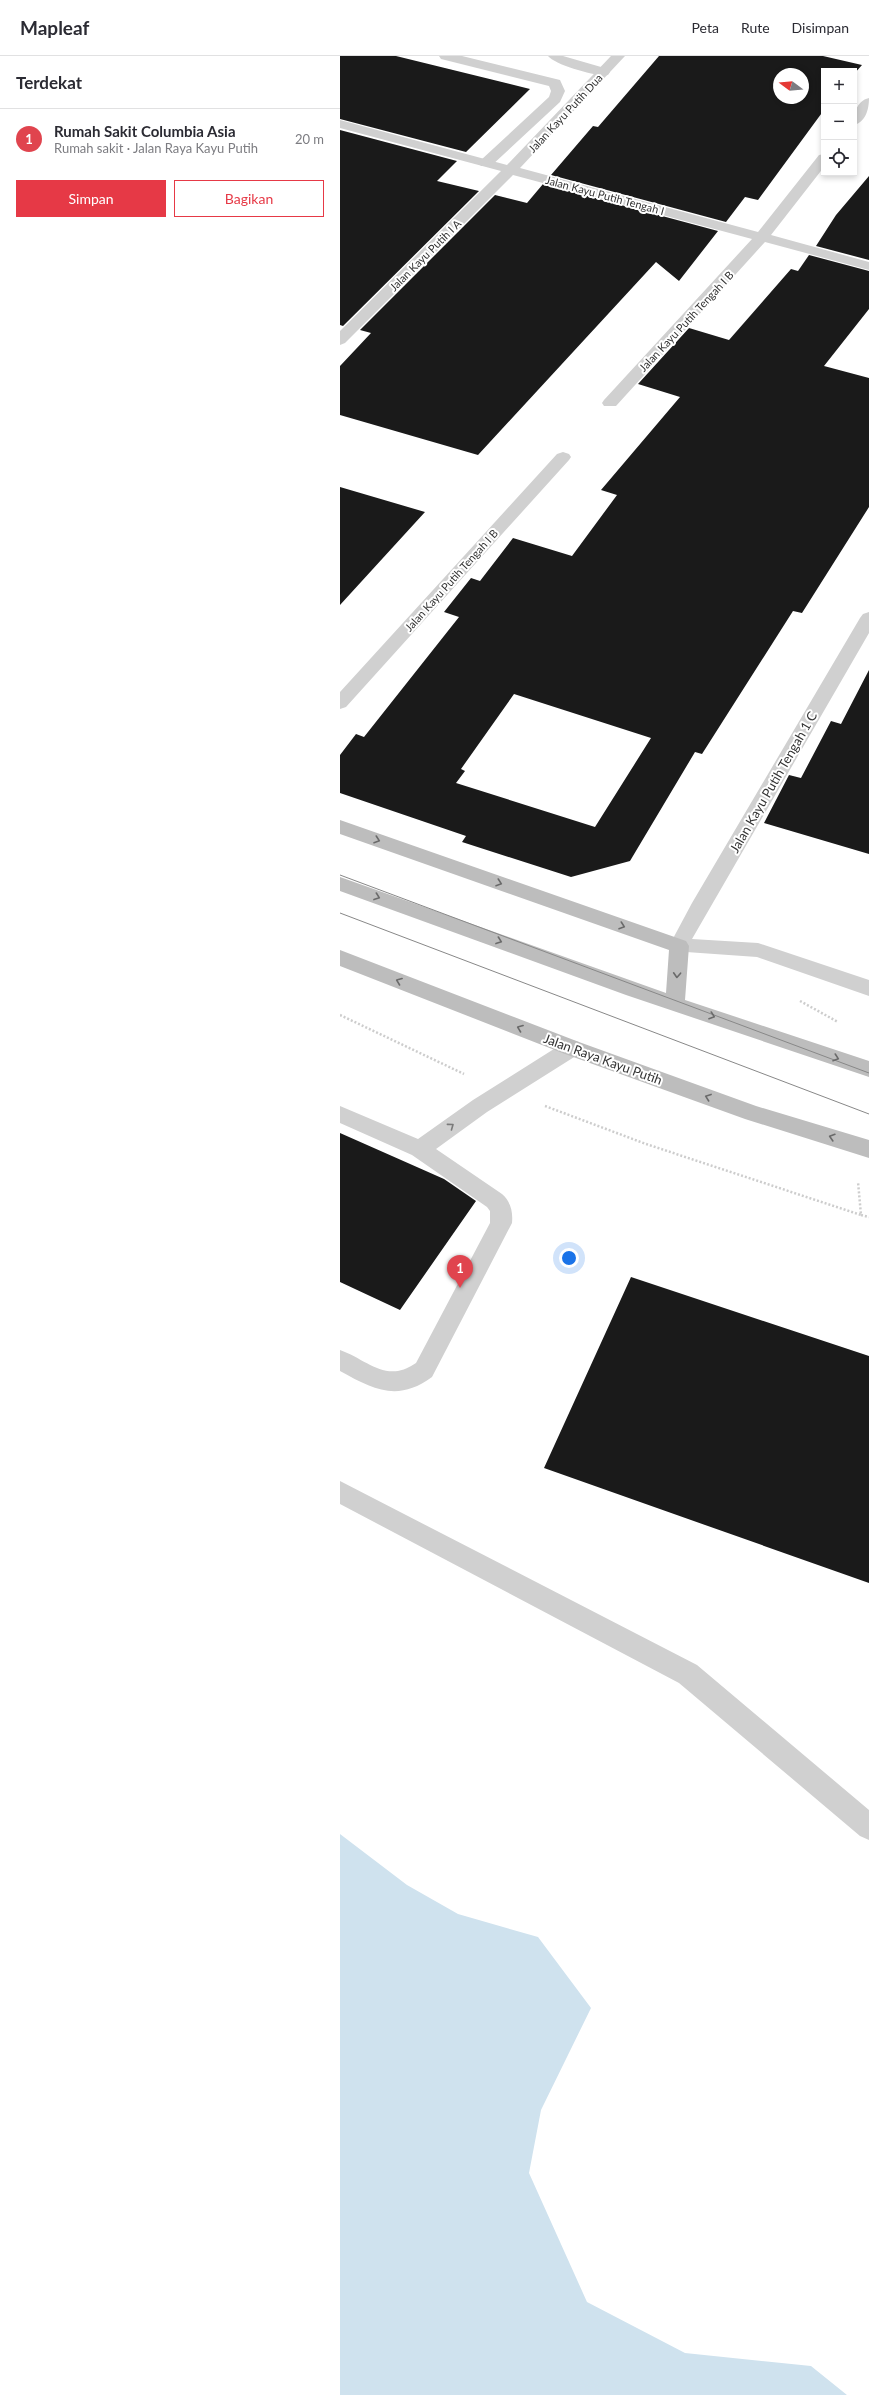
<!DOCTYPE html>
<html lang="id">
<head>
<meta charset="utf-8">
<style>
	:root { --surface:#fff; --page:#f2f2f3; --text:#2b2b33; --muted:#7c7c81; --line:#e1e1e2; --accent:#e63946 }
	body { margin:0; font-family:Lato,sans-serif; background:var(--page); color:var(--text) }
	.controls { position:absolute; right:12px; top:12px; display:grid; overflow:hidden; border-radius:0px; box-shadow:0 2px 6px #0003 }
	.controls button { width:36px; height:36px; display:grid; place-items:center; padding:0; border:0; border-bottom:1px solid var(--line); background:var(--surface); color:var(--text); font:20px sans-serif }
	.compass { position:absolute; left:433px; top:12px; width:36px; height:36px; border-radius:50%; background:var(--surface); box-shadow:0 2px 6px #0003; rotate:286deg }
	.you { position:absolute; left:229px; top:1202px; width:14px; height:14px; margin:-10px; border:3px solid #fff; border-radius:50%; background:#1a73e8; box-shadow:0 0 0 6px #1a73e833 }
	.badge { display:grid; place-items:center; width:26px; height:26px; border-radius:50%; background:var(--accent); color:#fff; font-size:13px; font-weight:700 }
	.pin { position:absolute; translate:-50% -33px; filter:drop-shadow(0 1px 2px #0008) }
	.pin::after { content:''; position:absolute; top:21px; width:14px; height:12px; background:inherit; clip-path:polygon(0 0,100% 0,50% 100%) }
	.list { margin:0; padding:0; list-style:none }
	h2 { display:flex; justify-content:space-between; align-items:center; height:52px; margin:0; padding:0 16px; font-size:17px }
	h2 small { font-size:13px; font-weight:400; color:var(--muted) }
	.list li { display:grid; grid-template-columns:26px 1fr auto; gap:12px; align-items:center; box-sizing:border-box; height:60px; padding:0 16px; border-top:1px solid var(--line) }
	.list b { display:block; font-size:15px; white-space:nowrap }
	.list p { margin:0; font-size:13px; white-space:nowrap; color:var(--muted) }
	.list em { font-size:13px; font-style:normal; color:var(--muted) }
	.actions { display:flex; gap:8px; padding:12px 16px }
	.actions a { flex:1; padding:9px 0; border:1px solid var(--accent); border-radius:0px; text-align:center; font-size:14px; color:var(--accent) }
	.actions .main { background:var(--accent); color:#fff }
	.icon { flex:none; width:22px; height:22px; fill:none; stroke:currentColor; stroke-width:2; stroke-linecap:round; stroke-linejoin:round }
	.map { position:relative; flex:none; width:529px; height:2339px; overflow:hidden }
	header { display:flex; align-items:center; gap:24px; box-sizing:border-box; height:56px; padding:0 20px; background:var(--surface); border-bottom:1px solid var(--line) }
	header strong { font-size:19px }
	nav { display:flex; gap:22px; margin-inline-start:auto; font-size:14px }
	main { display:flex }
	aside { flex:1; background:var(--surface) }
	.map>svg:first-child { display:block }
</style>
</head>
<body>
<header>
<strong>Mapleaf</strong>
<nav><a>Peta</a><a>Rute</a><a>Disimpan</a></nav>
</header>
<main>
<aside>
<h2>Terdekat<small></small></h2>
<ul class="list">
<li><span class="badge" style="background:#e0444e">1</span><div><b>Rumah Sakit Columbia Asia</b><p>Rumah sakit · Jalan Raya Kayu Putih</p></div><em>20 m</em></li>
</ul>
<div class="actions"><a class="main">Simpan</a><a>Bagikan</a></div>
</aside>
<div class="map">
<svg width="529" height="2339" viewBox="0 0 529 2339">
	<rect width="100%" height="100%" fill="#fff"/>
	<!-- water -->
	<path fill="#cfe2ee" d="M0 1778 67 1829 118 1858 198 1881 251 1952 201 2054 189 2117 247 2246 345 2297 471 2310 507 2339H0Z"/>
	<!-- building -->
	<path fill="#1a1a1a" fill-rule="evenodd" d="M0 0H56L190 33 126 96 0 63Z
		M319 0H483L522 9 514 18V15H484V54L418 144 405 141 386 166 211 119 253 70 258 71ZM439 18H463V42H439Z
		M0 74 117 105 97 125 139 135 3 270 0 269Z
		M529 120V204L476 190 496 159Z
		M203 128 378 175 339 225 316 206 138 399 0 359V310L31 277 20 274 155 139 187 147Z
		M469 199 529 215V253L484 310 529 322V451L462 557 453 555 362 698 355 696 290 805 231 821 122 786 126 780 0 737V699L16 678 24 681 119 561 104 556 131 522 140 525 173 482 232 500 277 439 261 434 340 341 298 328 349 272 389 284 451 213 458 215ZM174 638 311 682 255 771 116 727 125 715 121 713Z
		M0 431 85 456 0 549Z
		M529 614V798L424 767 449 719 461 722 491 665 501 668Z
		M0 1077 104 1123 136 1145 60 1254 0 1226Z
		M291 1221 529 1300V1527L204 1412Z"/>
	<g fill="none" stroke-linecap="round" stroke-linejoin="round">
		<!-- path -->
		<path stroke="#cdcdcd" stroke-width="2.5" stroke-dasharray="2 2" stroke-linecap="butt" d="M460 945 498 966
			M0 959 124 1018
			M205 1050 306 1088 521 1159 518 1126
			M521 1159 529 1161"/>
		<!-- lane -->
		<path fill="#d0d0d0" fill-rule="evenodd" d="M99 0H122L220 24 225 35 220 46 151 110H141L139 107 141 104 209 41 211 35 209 30 101 3Z
			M208 0H223L268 13 270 16 268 19C257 21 215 9 208 0Z
			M232 984 239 986 242 992 239 998 147 1056 96 1093 162 1138C171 1146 173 1156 172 1167L92 1321C58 1346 34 1334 0 1315V1294C28 1304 46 1328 76 1307L150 1167V1155L147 1151 72 1099 0 1067V1050L78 1083 133 1044 225 986Z
			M0 1425 357 1609 529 1754V1784L520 1780 339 1627 0 1448Z"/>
		<!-- street -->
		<path fill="#d0d0d0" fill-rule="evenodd" d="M271 0H285L180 112 418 176 479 99 484 98V111L431 179 529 206V214L425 186 276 350H264L262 347 264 344 412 183 173 119 5 287 0 289V275L161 115 0 72V64L167 109Z
			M529 42C529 53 526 66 514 69 514 58 516 45 529 42Z
			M223 396 229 398 231 401 229 404 6 651 0 653V636L217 398Z
			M529 556V577L352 883 418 887 529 924V940L417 901 332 895 329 890 352 847 520 562 523 558Z"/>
		<!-- secondary -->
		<path fill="#bdbdbd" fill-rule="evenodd" d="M0 764 346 885 349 890 345 944 529 1005V1021L286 939 0 835V821L326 937 329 894 0 778Z
			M0 894 239 986 416 1050 529 1084V1102L405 1063 225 998 0 910Z"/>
		<!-- tram -->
		<path stroke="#888" stroke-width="1" d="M0 819 529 1017
			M0 857 529 1058"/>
	</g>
	<!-- one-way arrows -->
	<defs><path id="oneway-chevron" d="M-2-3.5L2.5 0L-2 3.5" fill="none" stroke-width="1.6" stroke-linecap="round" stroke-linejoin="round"/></defs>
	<g stroke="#6a6a6a">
		<use href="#oneway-chevron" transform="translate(37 784) rotate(19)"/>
		<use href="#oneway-chevron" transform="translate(159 827) rotate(19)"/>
		<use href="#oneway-chevron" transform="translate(37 841) rotate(20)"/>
		<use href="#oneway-chevron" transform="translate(282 870) rotate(19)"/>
		<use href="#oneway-chevron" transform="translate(159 885) rotate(20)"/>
		<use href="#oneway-chevron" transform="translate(337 919) rotate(93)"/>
		<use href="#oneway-chevron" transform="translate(59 925) rotate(-159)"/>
		<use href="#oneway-chevron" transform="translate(372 960) rotate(19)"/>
		<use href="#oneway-chevron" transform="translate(180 972) rotate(-159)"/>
		<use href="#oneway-chevron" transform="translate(496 1002) rotate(19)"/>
		<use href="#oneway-chevron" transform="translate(368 1041) rotate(-160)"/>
		<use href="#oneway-chevron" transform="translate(492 1081) rotate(-163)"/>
	</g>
	<use stroke="#7a7a7a" href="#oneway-chevron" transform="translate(111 1070) rotate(-36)"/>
	<g text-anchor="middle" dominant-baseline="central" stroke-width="4" stroke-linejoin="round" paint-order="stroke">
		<!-- far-street labels -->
		<g font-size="11" fill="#333" stroke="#fff">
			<text transform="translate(225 57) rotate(-47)">Jalan Kayu Putih Dua</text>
			<text transform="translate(265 139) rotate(15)">Jalan Kayu Putih Tengah I</text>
			<text transform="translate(85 199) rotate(-45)">Jalan Kayu Putih I A</text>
			<text transform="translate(346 265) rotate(-47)">Jalan Kayu Putih Tengah I B</text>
			<text transform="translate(111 524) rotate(-48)">Jalan Kayu Putih Tengah I B</text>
		</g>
		<!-- street labels -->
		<g font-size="13" fill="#333" stroke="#fff">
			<text transform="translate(433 726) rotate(-60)">Jalan Kayu Putih Tengah 1 C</text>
			<text transform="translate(263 1003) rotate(20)">Jalan Raya Kayu Putih</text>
		</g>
	</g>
</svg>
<div class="controls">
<button>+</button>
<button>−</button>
<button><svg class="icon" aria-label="locate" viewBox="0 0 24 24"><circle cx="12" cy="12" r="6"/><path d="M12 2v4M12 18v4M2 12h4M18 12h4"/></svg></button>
</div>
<svg class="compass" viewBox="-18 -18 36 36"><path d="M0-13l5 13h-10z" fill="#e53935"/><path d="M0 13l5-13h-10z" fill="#7c7c81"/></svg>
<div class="you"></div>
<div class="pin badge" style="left:120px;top:1232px;background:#e0444e">1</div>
</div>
</main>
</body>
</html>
